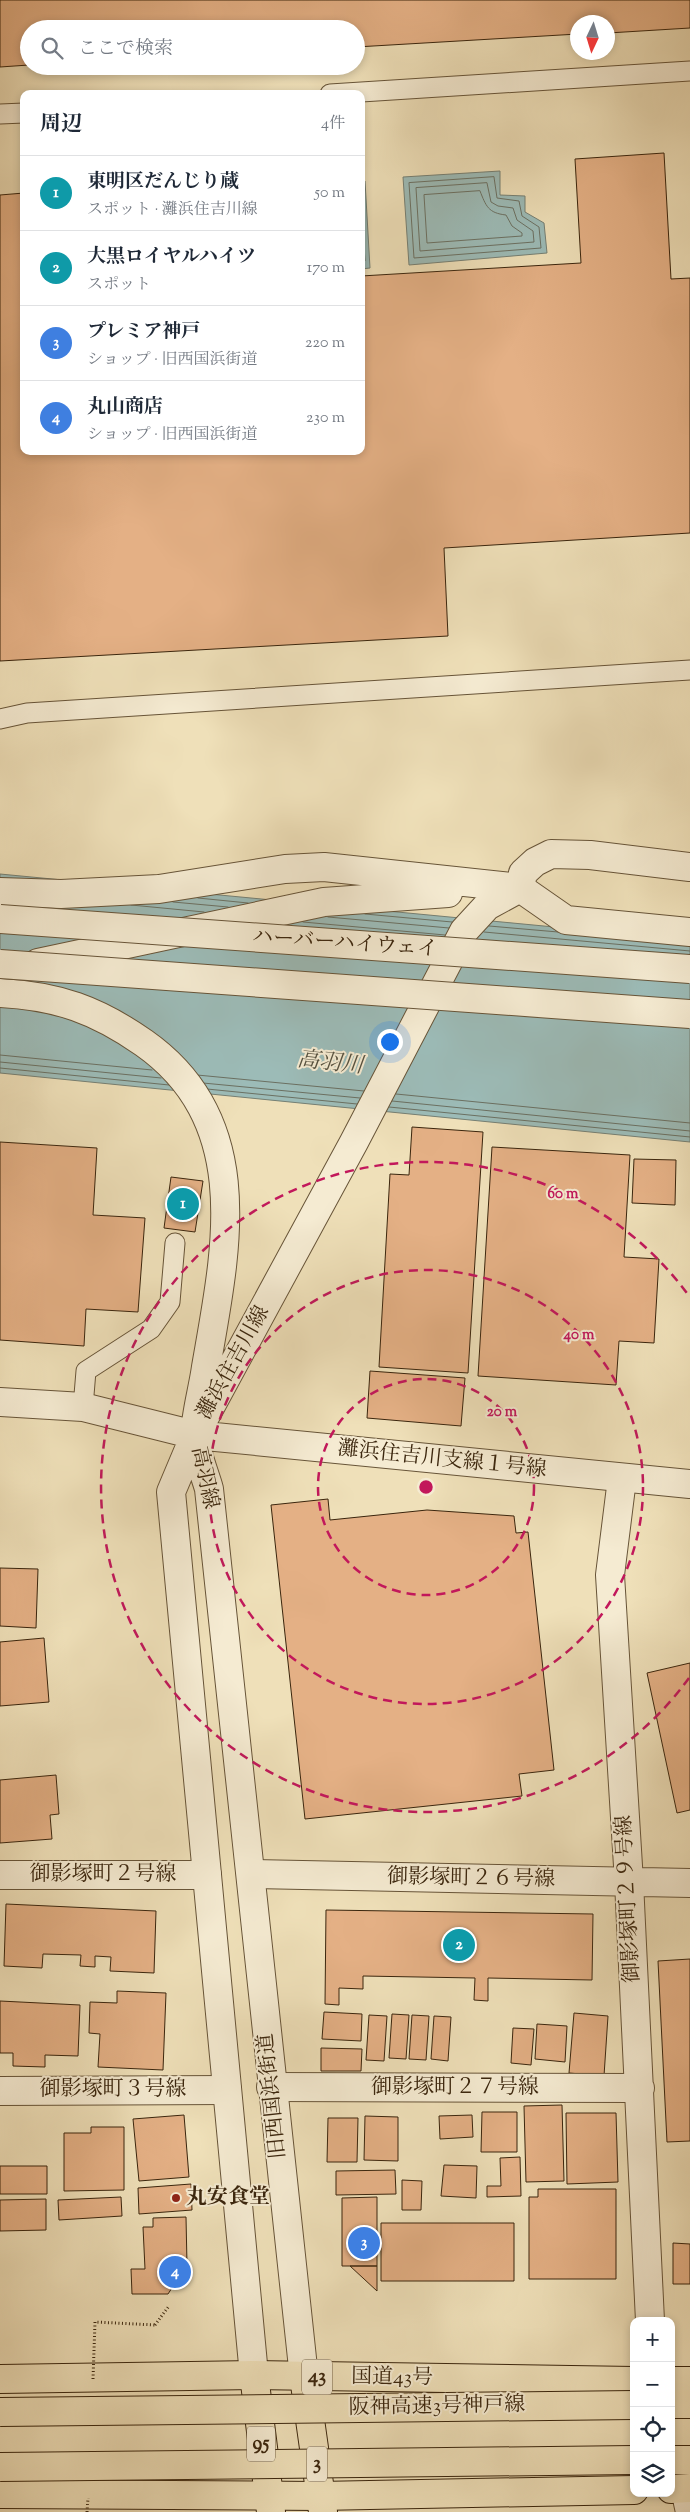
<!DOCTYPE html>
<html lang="ja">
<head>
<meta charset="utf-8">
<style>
	:root { --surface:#fff; --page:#f6f6f7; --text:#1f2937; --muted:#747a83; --line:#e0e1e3; --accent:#8f2418 }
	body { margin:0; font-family:"Sorts Mill Goudy","Noto Serif JP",serif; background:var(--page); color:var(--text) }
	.controls { position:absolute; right:15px; bottom:15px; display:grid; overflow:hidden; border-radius:10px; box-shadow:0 2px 8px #0003 }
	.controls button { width:45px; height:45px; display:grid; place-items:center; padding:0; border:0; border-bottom:1px solid var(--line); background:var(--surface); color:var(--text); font:25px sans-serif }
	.compass { position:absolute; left:570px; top:15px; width:45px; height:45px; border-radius:50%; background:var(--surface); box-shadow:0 2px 8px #0003; rotate:184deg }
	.you { position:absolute; left:389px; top:1041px; width:18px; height:18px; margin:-12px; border:4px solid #fff; border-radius:50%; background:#1a73e8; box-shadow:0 0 0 8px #1a73e833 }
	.badge { display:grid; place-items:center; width:32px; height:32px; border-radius:50%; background:var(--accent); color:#fff; font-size:16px; font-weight:700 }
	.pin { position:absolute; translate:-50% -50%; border:2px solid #fff; box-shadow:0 1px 5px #0006 }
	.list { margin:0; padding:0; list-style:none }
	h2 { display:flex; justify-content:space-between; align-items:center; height:65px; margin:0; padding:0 20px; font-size:21px }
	h2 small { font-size:16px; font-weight:400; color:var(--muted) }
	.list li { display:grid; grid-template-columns:32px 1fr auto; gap:15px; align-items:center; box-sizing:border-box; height:75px; padding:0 20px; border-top:1px solid var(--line) }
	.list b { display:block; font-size:19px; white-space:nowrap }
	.list p { margin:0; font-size:16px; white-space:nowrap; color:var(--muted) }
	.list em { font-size:16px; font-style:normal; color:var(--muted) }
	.icon { flex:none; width:28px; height:28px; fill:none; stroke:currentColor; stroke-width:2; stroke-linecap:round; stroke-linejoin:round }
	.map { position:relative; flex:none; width:690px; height:2512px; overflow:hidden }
	.search { position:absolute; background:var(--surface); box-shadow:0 2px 8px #0003; left:20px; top:20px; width:345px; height:55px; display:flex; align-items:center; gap:12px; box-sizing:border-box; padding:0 18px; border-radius:28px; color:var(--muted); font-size:19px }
	.panel { position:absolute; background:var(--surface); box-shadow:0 2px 8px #0003; left:20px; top:90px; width:345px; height:365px; border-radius:10px }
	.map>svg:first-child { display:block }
</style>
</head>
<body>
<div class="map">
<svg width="690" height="2512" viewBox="0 0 690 2512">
	<rect width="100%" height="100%" fill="#efe0b9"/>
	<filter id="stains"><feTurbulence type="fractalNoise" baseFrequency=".004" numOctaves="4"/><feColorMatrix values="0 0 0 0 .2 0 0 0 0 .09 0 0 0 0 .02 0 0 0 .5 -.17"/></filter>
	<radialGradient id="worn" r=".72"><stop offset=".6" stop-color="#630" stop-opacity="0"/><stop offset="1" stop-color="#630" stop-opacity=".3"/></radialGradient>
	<!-- water -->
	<path fill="#9cbbb7" stroke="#757f73" d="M500 171V195L525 196V212L544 223 547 253 409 265 403 177Z
		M361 181H365L370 268 361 269Z
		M0 874 690 940V1142L0 1073Z"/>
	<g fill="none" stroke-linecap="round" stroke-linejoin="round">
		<!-- shore -->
		<path stroke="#6b7062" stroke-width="1" d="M494 177 497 198 519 201 522 216 539 227 541 248 414 258 409 183Z
			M487 183 491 202 498 206 513 208 517 220 533 231 534 242 420 251 416 188Z
			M480 191C486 206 488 213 506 215L512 226 522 233V236L427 243 424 195Z
			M361 199 365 261 361 264
			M198 898 248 903
			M173 902 228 907
			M131 905 204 912
			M365 914 452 922
			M328 917 449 928
			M303 922 445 935
			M489 926 558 932
			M484 932 690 951
			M0 1055 152 1070
			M0 1062 161 1078
			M0 1068 169 1085
			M197 1075 364 1091
			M203 1083 360 1098
			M207 1089 357 1104
			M396 1094 690 1123
			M392 1101 690 1131
			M389 1107 690 1137"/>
	</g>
	<!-- building -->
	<path fill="#e4b085" stroke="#3a250d" d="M0 0H690V28L608 33V22H578V34L356 47V29H29V65L0 67Z
		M664 153 671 279 690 278V533L444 548 448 636 0 661V195L24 193V451H361V276L581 263 575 159Z
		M412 1127 483 1132 468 1373 379 1367 390 1174 409 1175Z
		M0 1142 97 1148 93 1215 145 1218 138 1312 86 1309 84 1346 0 1340Z
		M492 1147 630 1155 624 1257 659 1259 654 1343 619 1341 616 1385 478 1376Z
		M634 1159 676 1160 675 1205 632 1203Z
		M171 1177 203 1181 195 1232 164 1228Z
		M370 1371 465 1378 461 1426 367 1418Z
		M328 1499 330 1520 427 1510 514 1516 516 1533 528 1532 554 1770 519 1774 522 1796 305 1819 271 1505Z
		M0 1568 38 1569 36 1628 0 1626Z
		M44 1638 49 1702 0 1706V1642Z
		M690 1663V1810L677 1813 647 1673Z
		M56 1775 59 1814 50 1815 52 1839 0 1843V1780Z
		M6 1904 156 1911 154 1973 110 1971 111 1957 95 1956V1967L80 1966 81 1955 43 1954 42 1968 4 1966Z
		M326 1910 593 1914 592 1980 488 1978V2001L474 2000 475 1978 363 1976V1989L339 1988V2005L325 2004Z
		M690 1959V2141L667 2142 658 1961Z
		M117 1991 166 1993 163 2070 98 2067 100 2034 89 2033 90 2002 117 2003Z
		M0 2001 80 2005 78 2056 45 2055V2067L13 2066V2053H0Z
		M324 2012 362 2014 361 2041 322 2039Z
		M574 2013 608 2016 604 2076 569 2073Z
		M392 2014 409 2015 406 2059 389 2058Z
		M369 2015 387 2016 384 2061 366 2060Z
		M412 2015 429 2016 426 2060 409 2059Z
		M434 2016 451 2017 448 2061 431 2059Z
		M537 2024 567 2026 565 2062 535 2059Z
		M513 2028 534 2029 531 2065 511 2063Z
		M321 2048 362 2049 361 2071H321Z
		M562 2105 564 2181 526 2182 524 2106Z
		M482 2112H517V2152H481Z
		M566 2113H616L618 2182 567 2184Z
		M184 2115 189 2177 139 2181 133 2119Z
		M472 2115 473 2137 440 2139 439 2116Z
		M365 2116 398 2117V2161L364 2160Z
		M328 2118H358L357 2162H327Z
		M91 2127H124V2190L64 2191V2133H91Z
		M520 2157 521 2196 487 2197V2186H501L500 2158Z
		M444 2165 477 2166 476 2198 441 2196Z
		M0 2166H47V2194H0Z
		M395 2170 396 2194 336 2195V2171Z
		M402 2180 422 2181 421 2210H402Z
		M191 2184 192 2210 139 2214 138 2188Z
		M538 2189H616V2279H529V2197H538Z
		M121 2197 122 2216 59 2220 58 2200Z
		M377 2197V2266H342V2198Z
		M46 2199V2230L0 2231V2200Z
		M186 2217 187 2265 168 2294H132L131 2269H145L143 2227H153V2218Z
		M381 2223H514V2281H381Z
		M673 2243 690 2244V2284H673Z
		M350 2266H377V2291Z"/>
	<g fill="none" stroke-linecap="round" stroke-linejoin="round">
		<!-- service casing -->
		<g stroke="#675438" stroke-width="21">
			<path id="service" d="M330 94 690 71
				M0 114 24 113
				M0 719 27 713 690 670
				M83 1407 86 1371 151 1329 170 1302 175 1243"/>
		</g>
		<!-- minor casing -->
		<g stroke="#675438" stroke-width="30">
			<path id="minor" d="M622 1479 610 1575 629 1882 650 2321
				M251 1874 690 1883
				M0 1875H207
				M271 2087 640 2088
				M0 2091 227 2090
				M685 2489 690 2512"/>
		</g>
		<!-- tertiary casing -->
		<g stroke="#675438" stroke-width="30">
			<path id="tertiary" d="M520 888 523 873 535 862 551 854 590 855 690 867
				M0 892 61 894 159 889 285 869 324 867 520 888 566 920 690 932
				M38 963 324 902 448 893
				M0 993C58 996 97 1010 144 1043 256 1122 226 1251 206 1367 203 1389 196 1412 195 1434 194 1449 205 1474 209 1489 242 1785 271 2081 304 2377
				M0 1402 83 1407 195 1435 690 1484
				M254 2375 171 1492 195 1435 354 1142 464 931 487 906 520 888"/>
		</g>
		<!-- primary casing -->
		<g stroke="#3a250d" stroke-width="30">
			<path id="primary" d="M254 2375 271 2512
				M304 2377 323 2512"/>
		</g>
		<!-- trunk casing -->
		<g stroke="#3a250d" stroke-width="30">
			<path id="trunk" d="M0 2379 254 2375 634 2381
				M671 2381H690
				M671 2489 690 2488
				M0 2494 319 2496 634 2490"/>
		</g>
		<!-- motorway casing -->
		<g stroke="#3a250d" stroke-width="30">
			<path id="motorway" d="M671 2404H690
				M671 2460H690"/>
		</g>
		<!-- path -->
		<path stroke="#3a250d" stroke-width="3" stroke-dasharray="1 2.5" stroke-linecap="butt" d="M155 2325 169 2306"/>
		<!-- service -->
		<use href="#service" stroke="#f5ebd2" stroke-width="19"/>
		<!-- minor -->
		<use href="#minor" stroke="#f5ebd2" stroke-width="28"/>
		<!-- tertiary -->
		<use href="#tertiary" stroke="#f5ebd2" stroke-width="28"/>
		<!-- primary -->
		<use href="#primary" stroke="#efe0b9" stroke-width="28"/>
		<!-- trunk -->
		<use href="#trunk" stroke="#efe0b9" stroke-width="28"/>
		<!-- motorway -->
		<use href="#motorway" stroke="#efe0b9" stroke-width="28"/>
		<!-- tertiary-bridge casing -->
		<g stroke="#675438" stroke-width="30" stroke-linecap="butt">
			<path id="tertiary-bridge" d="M0 919 690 969
				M0 964 690 1014"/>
		</g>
		<!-- motorway-bridge casing -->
		<g stroke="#3a250d" stroke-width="30" stroke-linecap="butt">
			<path id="motorway-bridge" d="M0 2412 634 2405
				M0 2467 634 2460"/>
		</g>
		<!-- path-bridge -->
		<path stroke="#3a250d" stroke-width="3" stroke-dasharray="1 2.5" stroke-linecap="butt" d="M93 2379 95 2322 155 2325
			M87 2512 88 2498"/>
		<!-- tertiary-bridge -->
		<use href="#tertiary-bridge" stroke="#f5ebd2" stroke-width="28"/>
		<!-- motorway-bridge -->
		<use href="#motorway-bridge" stroke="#efe0b9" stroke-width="28"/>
	</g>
	<!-- distance rings -->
	<g fill="none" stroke="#c2185b" stroke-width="2.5" stroke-dasharray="9 6">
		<circle cx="426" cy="1487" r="108"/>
		<circle cx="426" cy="1487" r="217"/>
		<path d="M689 1678A325 325 0 1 1 689 1296"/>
	</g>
	<!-- markers -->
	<circle fill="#8f2418" stroke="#f5ebd2" stroke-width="2" cx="176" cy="2198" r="5"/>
	<g text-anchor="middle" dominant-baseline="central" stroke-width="4" stroke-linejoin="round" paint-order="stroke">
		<!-- shield labels -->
		<g fill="#f5ebd2" stroke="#726048" stroke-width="1">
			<rect x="302" y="2359.5" width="30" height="35" rx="4"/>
			<rect x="247" y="2426.5" width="28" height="35" rx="4"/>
			<rect x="307" y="2446.5" width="20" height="35" rx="4"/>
		</g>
		<g font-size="20" font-weight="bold" fill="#3a250d">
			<text x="317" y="2377">43</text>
			<text x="261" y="2444">95</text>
			<text x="317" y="2464">3</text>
		</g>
		<!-- street labels -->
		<g font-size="21" fill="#3a250d" stroke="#f5ebd2">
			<text transform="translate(345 944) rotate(4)">ハーバーハイウェイ</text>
			<text transform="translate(234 1363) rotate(-61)">灘浜住吉川線</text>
			<text transform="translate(442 1460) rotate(6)">灘浜住吉川支線１号線</text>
			<text transform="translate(204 1478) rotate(78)">高羽線</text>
			<text x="103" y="1875">御影塚町２号線</text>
			<text transform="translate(471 1879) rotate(1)">御影塚町２６号線</text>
			<text transform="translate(629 1899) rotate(-93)">御影塚町２９号線</text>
			<text x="455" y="2088">御影塚町２７号線</text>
			<text x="113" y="2090">御影塚町３号線</text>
			<text transform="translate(273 2096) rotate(-96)">旧西国浜街道</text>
			<text transform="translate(392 2378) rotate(1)">国道43号</text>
			<text transform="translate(437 2407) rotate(-1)">阪神高速3号神戸線</text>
		</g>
		<!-- poi labels -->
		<g font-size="21" font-weight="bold" fill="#3a250d" stroke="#f5ebd2" text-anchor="start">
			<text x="186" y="2198">丸安食堂</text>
		</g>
		<!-- water labels -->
		<g font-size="22" font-style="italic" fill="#575240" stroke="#f5ebd2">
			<text transform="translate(330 1064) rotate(6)">高羽川</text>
		</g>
	</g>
	<circle cx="426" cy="1487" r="8" fill="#c2185b" stroke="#f5ebd2" stroke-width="2.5"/>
	<g font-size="15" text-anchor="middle" font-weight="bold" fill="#c2185b" stroke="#f5ebd2" stroke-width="4" stroke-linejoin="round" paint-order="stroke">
		<text x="563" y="1198">60 m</text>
		<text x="579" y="1339">40 m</text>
		<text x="502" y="1416">20 m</text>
	</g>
	<rect width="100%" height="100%" filter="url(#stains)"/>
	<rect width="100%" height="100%" fill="url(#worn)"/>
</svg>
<div class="controls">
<button>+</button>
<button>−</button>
<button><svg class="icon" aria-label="locate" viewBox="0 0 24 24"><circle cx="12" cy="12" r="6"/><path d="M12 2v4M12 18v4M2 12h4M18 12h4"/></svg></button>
<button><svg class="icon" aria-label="layers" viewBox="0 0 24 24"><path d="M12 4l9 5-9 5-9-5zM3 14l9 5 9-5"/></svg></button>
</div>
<svg class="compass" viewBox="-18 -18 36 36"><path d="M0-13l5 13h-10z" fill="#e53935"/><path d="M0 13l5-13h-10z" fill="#747a83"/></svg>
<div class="you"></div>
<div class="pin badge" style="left:183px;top:1204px;background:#0f9aa8">1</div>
<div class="pin badge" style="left:459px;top:1945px;background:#0f9aa8">2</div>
<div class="pin badge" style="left:364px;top:2243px;background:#3f7fe0">3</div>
<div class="pin badge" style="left:175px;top:2272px;background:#3f7fe0">4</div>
<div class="search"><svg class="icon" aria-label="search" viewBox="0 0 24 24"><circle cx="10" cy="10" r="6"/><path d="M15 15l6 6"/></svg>ここで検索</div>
<section class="panel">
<h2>周辺<small>4件</small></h2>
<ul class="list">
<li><span class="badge" style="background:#0f9aa8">1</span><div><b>東明区だんじり蔵</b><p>スポット · 灘浜住吉川線</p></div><em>50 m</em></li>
<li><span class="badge" style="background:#0f9aa8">2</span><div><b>大黒ロイヤルハイツ</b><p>スポット</p></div><em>170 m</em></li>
<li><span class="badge" style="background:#3f7fe0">3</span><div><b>プレミア神戸</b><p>ショップ · 旧西国浜街道</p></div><em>220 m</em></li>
<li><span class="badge" style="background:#3f7fe0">4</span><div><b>丸山商店</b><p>ショップ · 旧西国浜街道</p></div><em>230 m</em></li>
</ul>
</section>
</div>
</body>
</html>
